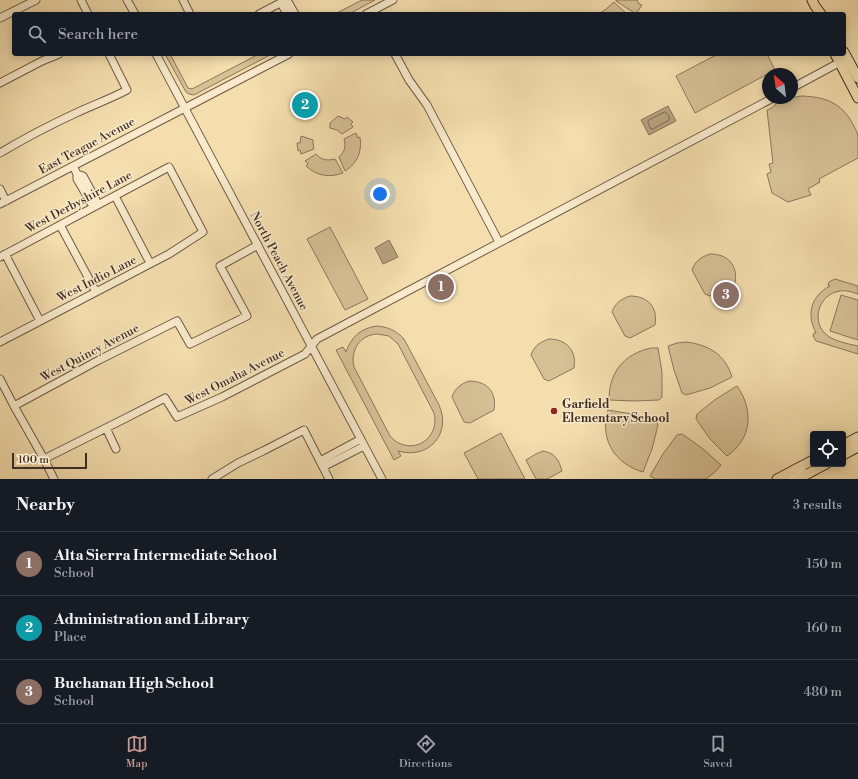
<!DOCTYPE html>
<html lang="en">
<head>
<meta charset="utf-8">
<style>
	:root { --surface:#171b24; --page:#20242c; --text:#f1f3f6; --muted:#9ea1a6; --line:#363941; --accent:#c59692 }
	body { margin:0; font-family:"Libre Bodoni",serif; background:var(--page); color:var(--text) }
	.controls { position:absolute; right:12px; bottom:12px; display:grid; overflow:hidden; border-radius:4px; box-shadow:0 2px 10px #0003 }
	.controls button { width:36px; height:36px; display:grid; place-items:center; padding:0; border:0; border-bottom:1px solid var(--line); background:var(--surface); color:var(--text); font:20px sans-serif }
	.compass { position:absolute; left:762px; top:68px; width:36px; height:36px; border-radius:50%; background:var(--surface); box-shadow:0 2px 10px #0003; rotate:332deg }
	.scale { position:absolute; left:12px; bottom:10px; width:75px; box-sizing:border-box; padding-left:4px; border:2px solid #412d23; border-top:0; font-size:11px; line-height:14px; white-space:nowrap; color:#412d23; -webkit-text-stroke:3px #f8eaca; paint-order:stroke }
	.you { position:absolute; left:380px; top:194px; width:14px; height:14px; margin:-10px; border:3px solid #fff; border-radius:50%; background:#1a73e8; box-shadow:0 0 0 6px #1a73e833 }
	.badge { display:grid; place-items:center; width:26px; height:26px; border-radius:50%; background:var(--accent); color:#fff; font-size:13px; font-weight:700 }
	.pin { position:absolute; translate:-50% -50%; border:2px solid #fff; box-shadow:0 1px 4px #0006 }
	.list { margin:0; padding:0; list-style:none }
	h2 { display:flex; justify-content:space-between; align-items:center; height:52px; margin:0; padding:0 16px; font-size:17px }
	h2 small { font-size:13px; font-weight:400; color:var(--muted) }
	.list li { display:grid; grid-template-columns:26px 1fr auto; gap:12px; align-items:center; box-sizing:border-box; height:64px; padding:0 16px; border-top:1px solid var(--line) }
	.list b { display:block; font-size:15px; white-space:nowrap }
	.list p { margin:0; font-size:13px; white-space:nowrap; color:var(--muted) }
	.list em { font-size:13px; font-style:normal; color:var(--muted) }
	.icon { flex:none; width:22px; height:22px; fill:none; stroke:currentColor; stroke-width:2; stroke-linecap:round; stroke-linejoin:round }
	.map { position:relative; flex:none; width:858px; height:479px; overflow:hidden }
	.search { position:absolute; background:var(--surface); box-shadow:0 2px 10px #0003; left:12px; right:12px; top:12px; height:44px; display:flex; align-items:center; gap:10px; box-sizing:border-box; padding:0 14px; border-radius:4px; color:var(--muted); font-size:15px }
	.sheet { height:244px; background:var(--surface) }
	nav { display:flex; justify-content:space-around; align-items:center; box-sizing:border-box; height:56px; border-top:1px solid var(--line); background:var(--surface); font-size:11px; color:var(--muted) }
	nav a { display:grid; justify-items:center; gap:2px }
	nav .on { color:var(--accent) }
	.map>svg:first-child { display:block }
</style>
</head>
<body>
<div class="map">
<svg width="858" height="479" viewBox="0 0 858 479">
	<rect width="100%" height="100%" fill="#f4deae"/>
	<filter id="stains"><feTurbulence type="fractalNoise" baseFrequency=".005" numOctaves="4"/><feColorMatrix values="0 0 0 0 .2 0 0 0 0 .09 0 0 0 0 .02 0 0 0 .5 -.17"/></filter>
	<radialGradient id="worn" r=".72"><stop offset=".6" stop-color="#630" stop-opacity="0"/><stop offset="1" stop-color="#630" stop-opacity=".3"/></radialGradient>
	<!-- green -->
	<path fill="#d6c096" stroke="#8c765c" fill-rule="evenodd" d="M362 0H375L349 14H335Z
		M616 0H637L639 4 642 5 636 14 616 1Z
		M614 2 627 14H598L605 10Z
		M165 54H170L188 88 192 89 259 54H272L194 95 189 94 186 92Z
		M718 54H767L775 70 695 113 676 76Z
		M802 96C823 97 838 101 850 119 853 125 857 130 858 136 858 143 858 151 858 158L819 179 820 182 808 189 811 195 788 202 772 193 767 174 771 172 769 164 773 163 767 110C771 109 773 107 776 104 784 99 793 97 802 96Z
		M338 116 345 119 347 117 353 122 351 124 353 127 342 134 337 130 330 128V123Z
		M356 133 358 138 360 137C362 151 358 163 345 171L339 157C345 152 346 146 344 139Z
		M301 136 313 140V143L314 149 301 154 300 150 298 151 297 143H300Z
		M316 154C321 160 327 161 335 159L343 173C329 178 317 176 306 166L308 164 305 161Z
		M330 227 368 299 345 310 307 239Z
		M710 254C728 254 738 265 735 283L710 296 705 294 692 270C695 261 701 257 710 254Z
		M835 279 858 286V294C852 292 846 290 840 291 818 294 810 323 828 336 837 342 849 344 858 346V354L816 341 813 336 814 333H816C806 314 811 296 830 286L828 285 829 282Z
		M841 295 858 300V340L830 331Z
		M630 296C648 296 658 307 655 325L630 338 625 336 612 312C615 303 621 299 630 296Z
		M377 326C388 327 397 331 404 339L439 405C452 434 428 460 398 451L401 456 394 460 336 350 343 347 346 352C351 337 361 328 377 326ZM377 334 389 336 398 344 434 413C441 440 409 458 390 436L354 367C350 350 360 335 377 334Z
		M549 339C566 339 577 350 574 368L549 381 544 379 531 355C534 346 540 342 549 339Z
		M686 342C709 345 725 354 732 377L710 388 686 395 682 393 674 370 668 346 677 343Z
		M651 348H658L662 372V397L659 400 634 401 609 400C609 372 624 354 651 348Z
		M469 381C487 381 497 392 494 410L470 423 464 422 452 397C455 388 461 384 469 381Z
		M737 386C754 410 752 439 727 456L710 439 696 419 697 414 716 399Z
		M608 410 632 414 656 421 658 425 652 449 643 472C615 464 599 439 608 410Z
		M501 433 525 479H478L464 453Z
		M682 434 702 448 721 465 715 472 706 479H655L650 476 663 454 677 435Z
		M543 451C555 453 559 460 562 471L547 479H536L526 460 536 454Z"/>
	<!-- water -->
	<path fill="#b7a27f" stroke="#88735a" d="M668 106 676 121 649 135 641 120Z
		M389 240 398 257 383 264 375 248Z"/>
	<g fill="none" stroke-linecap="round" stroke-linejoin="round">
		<!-- shore -->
		<path stroke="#7c6851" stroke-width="1" d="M665 112C668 113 670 118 669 120L653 129H651L648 123V121Z"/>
		<!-- minor casing -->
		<g stroke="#6e5946" stroke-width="9">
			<path id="minor" d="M81 0 88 14
				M127 0 135 14
				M183 0 190 14
				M287 0 295 14
				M281 3 287 14
				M259 14 286 0
				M366 14 393 0
				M0 18 36 0
				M156 54 382 479
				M395 54 409 80 427 105 499 242
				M0 83 42 61 59 54
				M792 88 844 60
				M0 153C25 138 50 125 76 113 93 105 110 99 127 90L109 54
				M73 166 77 174V179L91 203 95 206
				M77 174 83 176 96 200 95 206
				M0 189 6 201
				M115 196 150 263
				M0 204 289 54
				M60 225 96 292
				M5 254 40 321
				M0 257 169 167 203 232 169 254 0 342
				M0 379 14 406 44 459 54 479
				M14 406 99 360 177 321 190 344 247 316 220 266 258 245
				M106 428 116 449
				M44 459 126 418 165 398 177 417 222 397 305 354 317 339 773 98
				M320 461 361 439
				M323 467 364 446
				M212 479 238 463 263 451 304 430 329 479
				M791 479 795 476 803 472"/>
		</g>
		<!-- major casing -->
		<g stroke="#412d23" stroke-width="11">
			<path id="major" d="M812 0 815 6 821 14
				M844 52 858 78
				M835 54 858 98
				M843 445 858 437
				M843 455 858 447
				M777 479 813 460
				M798 479 826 464"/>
		</g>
		<!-- minor -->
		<use href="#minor" stroke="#f8eaca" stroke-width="7"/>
		<!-- major -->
		<use href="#major" stroke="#f4deae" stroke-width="9"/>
	</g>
	<!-- markers -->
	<circle fill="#8f2418" stroke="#f8eaca" stroke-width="1.5" cx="554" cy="411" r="4"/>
	<g text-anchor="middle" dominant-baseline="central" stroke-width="3" stroke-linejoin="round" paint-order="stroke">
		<!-- street labels -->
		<g font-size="12" fill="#412d23" stroke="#f8eaca">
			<text transform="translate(87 146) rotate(-28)">East Teague Avenue</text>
			<text transform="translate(79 202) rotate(-28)">West Derbyshire Lane</text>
			<text transform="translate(279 261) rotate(62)">North Peach Avenue</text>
			<text transform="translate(97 279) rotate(-27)">West Indio Lane</text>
			<text transform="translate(90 353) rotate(-28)">West Quincy Avenue</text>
			<text transform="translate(235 377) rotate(-27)">West Omaha Avenue</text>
		</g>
		<!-- poi labels -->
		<g font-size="12" font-weight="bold" fill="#412d23" stroke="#f8eaca" text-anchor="start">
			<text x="562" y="404">Garfield<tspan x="562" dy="14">Elementary School</tspan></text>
		</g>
	</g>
	<rect width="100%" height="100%" filter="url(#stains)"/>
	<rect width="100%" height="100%" fill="url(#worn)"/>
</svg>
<div class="controls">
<button><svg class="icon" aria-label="locate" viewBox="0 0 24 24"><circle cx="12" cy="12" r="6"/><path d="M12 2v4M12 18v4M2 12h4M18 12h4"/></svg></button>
</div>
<svg class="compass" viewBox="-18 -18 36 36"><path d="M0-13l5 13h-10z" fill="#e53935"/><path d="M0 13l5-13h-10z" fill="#9ea1a6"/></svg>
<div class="scale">100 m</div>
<div class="you"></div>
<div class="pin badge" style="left:441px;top:287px;background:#8d6e63">1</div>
<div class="pin badge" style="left:305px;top:105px;background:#0f9aa8">2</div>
<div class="pin badge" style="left:726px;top:295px;background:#8d6e63">3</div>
<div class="search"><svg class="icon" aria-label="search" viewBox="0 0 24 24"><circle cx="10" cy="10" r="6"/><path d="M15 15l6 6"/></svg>Search here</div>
</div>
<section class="sheet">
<h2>Nearby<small>3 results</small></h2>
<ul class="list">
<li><span class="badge" style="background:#8d6e63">1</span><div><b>Alta Sierra Intermediate School</b><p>School</p></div><em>150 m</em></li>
<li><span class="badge" style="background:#0f9aa8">2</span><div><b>Administration and Library</b><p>Place</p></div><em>160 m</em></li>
<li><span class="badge" style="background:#8d6e63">3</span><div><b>Buchanan High School</b><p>School</p></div><em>480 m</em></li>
</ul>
</section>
<nav>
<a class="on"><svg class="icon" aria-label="map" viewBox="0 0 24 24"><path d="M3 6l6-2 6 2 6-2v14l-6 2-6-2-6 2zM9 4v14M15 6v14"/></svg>Map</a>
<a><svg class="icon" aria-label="directions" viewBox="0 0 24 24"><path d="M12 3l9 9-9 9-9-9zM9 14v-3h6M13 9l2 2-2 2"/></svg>Directions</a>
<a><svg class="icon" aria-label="saved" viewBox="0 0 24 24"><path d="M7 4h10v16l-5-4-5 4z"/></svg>Saved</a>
</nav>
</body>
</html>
